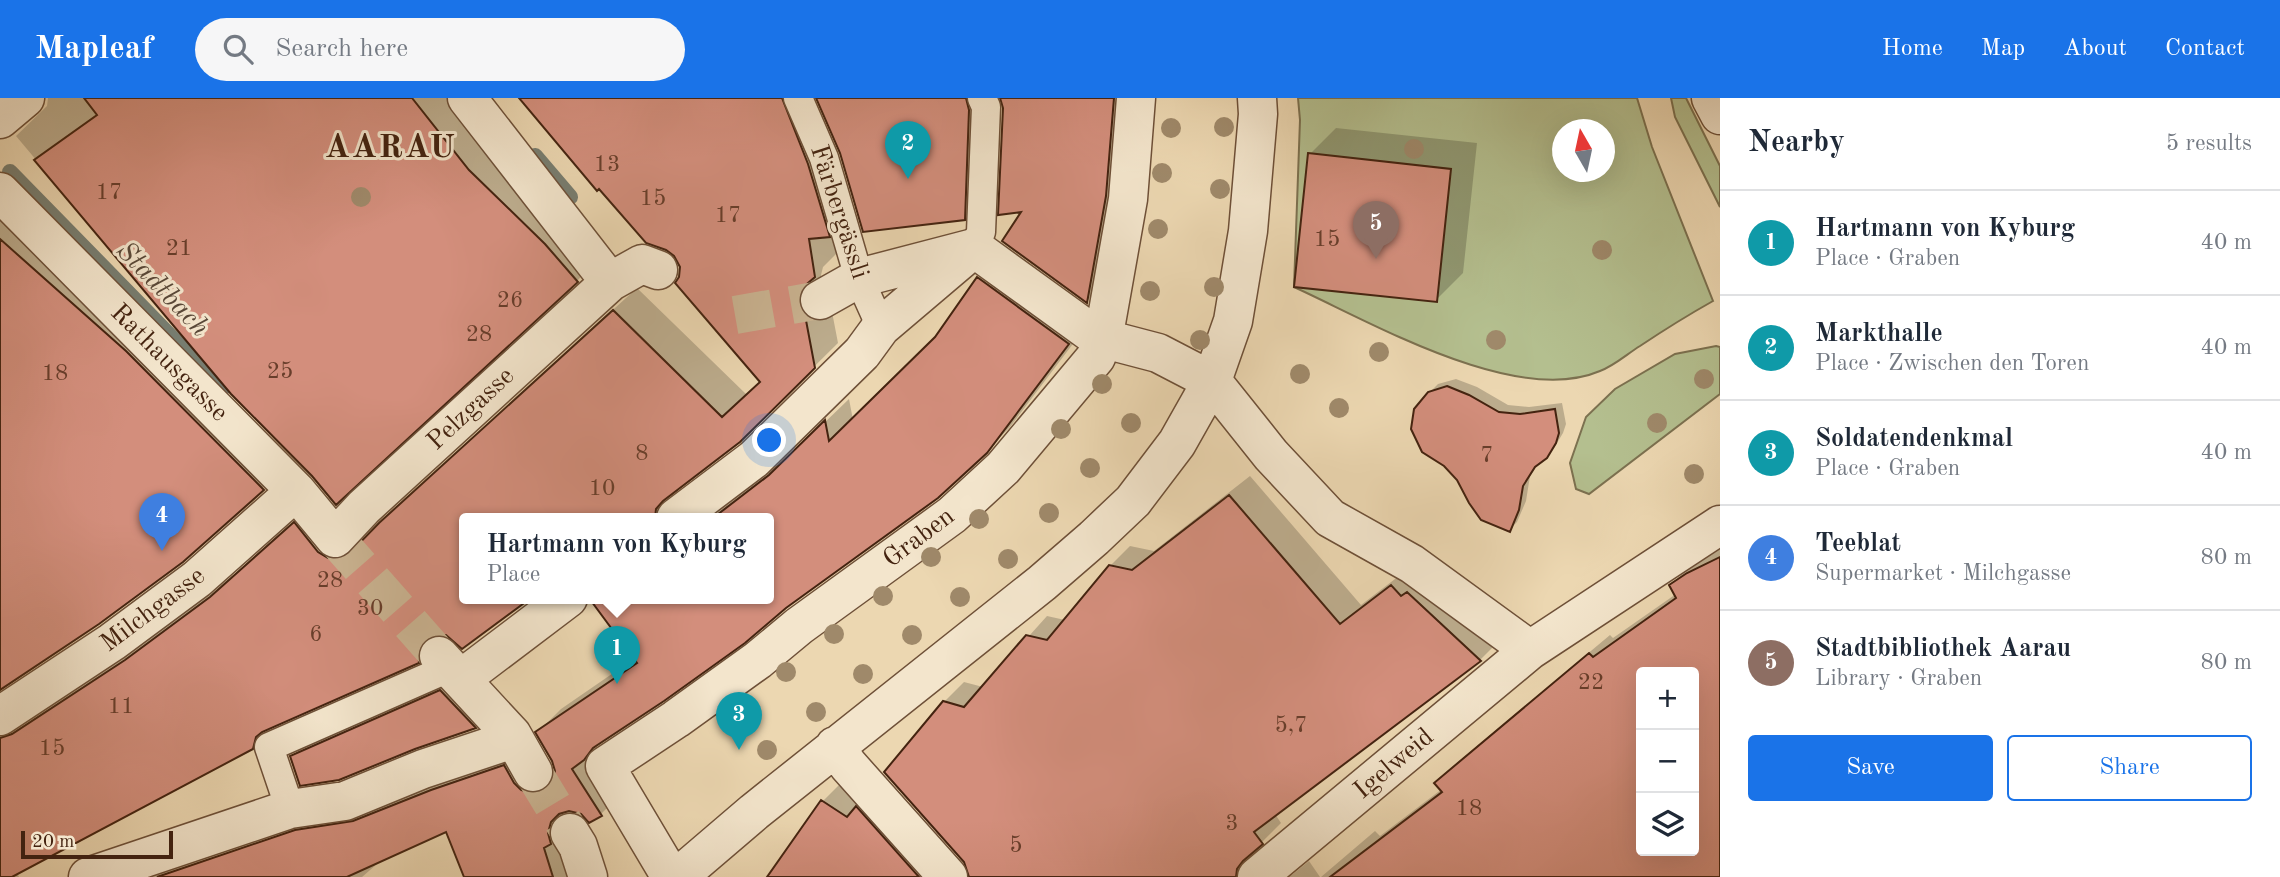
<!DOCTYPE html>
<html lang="en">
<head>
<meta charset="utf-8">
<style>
	:root { --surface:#fff; --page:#f6f6f7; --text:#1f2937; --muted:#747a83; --line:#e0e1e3; --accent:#1a73e8 }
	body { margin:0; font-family:"Old Standard TT",serif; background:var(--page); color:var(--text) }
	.controls { position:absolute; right:21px; bottom:21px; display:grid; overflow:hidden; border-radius:7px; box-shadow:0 7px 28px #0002 }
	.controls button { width:63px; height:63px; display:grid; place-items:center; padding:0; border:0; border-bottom:2px solid var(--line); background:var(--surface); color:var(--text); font:35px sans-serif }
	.compass { position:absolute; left:1552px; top:21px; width:63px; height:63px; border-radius:50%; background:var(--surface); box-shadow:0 7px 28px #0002; rotate:351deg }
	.scale { position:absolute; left:21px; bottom:18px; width:152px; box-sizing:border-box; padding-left:7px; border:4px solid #442310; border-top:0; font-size:19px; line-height:24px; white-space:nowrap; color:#442310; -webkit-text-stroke:5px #f3e5cc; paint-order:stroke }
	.you { position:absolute; left:770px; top:343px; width:24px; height:24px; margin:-18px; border:5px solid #fff; border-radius:50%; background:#1a73e8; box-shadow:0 0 0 10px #1a73e833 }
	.badge { display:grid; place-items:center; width:46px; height:46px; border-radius:50%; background:var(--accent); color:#fff; font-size:23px; font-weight:700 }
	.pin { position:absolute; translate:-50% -58px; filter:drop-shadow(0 2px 4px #0008) }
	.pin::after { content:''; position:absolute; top:37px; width:24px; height:21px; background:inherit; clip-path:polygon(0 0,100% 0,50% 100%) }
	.popup { position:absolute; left:459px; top:415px; width:315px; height:91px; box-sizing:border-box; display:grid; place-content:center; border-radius:7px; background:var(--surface); filter:drop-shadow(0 2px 5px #0005); font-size:23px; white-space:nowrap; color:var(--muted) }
	.popup b { font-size:26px; color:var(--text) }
	.popup::after { content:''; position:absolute; left:50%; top:100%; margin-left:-14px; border:14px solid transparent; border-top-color:var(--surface) }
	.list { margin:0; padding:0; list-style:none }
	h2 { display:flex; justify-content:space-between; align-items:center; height:91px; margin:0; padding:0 28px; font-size:30px }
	h2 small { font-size:23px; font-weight:400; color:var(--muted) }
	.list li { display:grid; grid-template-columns:46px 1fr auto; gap:21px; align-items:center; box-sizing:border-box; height:105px; padding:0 28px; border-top:2px solid var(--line) }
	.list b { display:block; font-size:26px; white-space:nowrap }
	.list p { margin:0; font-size:23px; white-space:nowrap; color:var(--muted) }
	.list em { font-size:23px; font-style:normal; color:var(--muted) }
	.actions { display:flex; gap:14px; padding:21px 28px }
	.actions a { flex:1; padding:16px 0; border:2px solid var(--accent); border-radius:7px; text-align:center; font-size:24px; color:var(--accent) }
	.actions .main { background:var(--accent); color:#fff }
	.icon { flex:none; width:38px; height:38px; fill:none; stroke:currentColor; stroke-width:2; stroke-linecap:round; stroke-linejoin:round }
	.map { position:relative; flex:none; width:1720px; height:779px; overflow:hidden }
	header { display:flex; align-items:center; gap:42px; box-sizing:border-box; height:98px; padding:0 35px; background:var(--accent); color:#fff }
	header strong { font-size:33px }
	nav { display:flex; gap:38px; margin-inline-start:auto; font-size:24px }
	.search { width:490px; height:63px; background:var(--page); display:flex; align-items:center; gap:18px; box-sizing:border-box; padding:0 24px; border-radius:38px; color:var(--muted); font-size:26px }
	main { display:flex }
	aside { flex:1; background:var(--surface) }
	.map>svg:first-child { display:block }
</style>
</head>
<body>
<header>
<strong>Mapleaf</strong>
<div class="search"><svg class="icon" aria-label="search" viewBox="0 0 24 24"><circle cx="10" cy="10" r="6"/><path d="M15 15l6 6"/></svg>Search here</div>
<nav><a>Home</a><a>Map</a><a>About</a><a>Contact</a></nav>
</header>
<main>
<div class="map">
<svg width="1720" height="779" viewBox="0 0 1720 779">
	<rect width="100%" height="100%" fill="#ecd7b1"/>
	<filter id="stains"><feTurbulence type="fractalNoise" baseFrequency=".00286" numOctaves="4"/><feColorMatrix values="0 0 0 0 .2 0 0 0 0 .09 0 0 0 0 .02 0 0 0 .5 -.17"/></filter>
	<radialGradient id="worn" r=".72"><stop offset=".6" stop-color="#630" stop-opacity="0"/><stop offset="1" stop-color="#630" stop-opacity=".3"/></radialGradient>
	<!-- green -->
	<path fill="#b4bf8f" stroke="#7c7150" stroke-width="2" fill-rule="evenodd" d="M1298 0H1637L1652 49 1713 203C1688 217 1664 232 1640 248 1627 256 1614 268 1600 273 1516 309 1371 224 1294 189L1300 22ZM1562 32H1604V74H1562Z
		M1671 0H1686L1720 68V109L1675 19Z
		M1716 248 1720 249V296L1589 396 1576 391 1570 365 1586 319 1615 291 1675 256Z"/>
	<!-- shadow -->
	<path fill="#0003" fill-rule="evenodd" d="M48 0H454L600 159 577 183 313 376 232 295 16 38 47 8Z
		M521 0H813L838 154 823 169 821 177 824 188 828 193 838 245 739 343 679 389 677 398 715 415 793 355 849 301 853 322 938 238 978 180 1001 157 1091 222 1010 329 986 354 596 648 624 693 601 716 571 712 584 779H466L447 731 384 760 362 779H87L528 645 545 669 556 673 554 663 538 634 561 611 635 560 769 500V420H465L447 536 441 535V540L418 564 275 626 252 649 17 775 19 779H0V98L286 368 182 463 2 588 1 596 150 539 236 475 318 402 352 438 365 439 373 434 405 401 637 190 747 297 762 283 680 180 681 169 676 156Z
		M818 0H991L988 96 964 120 842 55Z
		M1001 0H1135L1110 180 1087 203 1025 112Z
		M1336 30 1477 45 1463 175 1436 202 1310 56Z
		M1456 281 1477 289 1508 307 1529 309 1562 305 1566 326 1563 335 1554 350 1540 363 1530 378 1526 403 1517 424 1509 432 1429 295 1438 286Z
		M1250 378 1361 507 1412 468 1500 542 1480 562 1275 716 1281 725 1256 750 1255 761 1269 779H971L944 604 964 584 983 589 1047 518 1065 522 1110 468 1130 448 1154 453Z
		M1720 450V779H1321L1375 733 1380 738 1442 691 1437 685 1457 665 1610 537 1613 540 1676 496 1671 487 1691 467ZM1641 574H1694V753H1641Z
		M468 566 501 603 475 629 414 649 292 659 318 632Z
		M843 683 960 779H767L823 703Z
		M1309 763 1320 779H1287L1293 776Z"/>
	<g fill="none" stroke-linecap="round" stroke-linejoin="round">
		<!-- stream -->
		<path stroke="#777d70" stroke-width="16" d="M535 58 570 99
			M10 74 222 291"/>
	</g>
	<!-- building -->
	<path fill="#d38e7c" stroke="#442310" stroke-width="2" fill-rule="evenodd" d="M84 0H412L469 72 545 146 578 184 336 407 312 378 231 296 34 62 97 17Z
		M519 0H782L808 66 830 139 809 141 815 179 802 190 798 201 801 212 805 217 815 270 740 344 663 403 656 411 655 420H465V500H531L462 551 446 537H434L425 542 418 551 419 565 262 634 256 639 253 651 12 779H0V640L12 636 125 562 210 499 294 424 318 454 328 460 340 461 350 455 379 425 613 212 722 319 760 284 675 185 679 179 680 169 674 158 666 152 646 145 599 91 597 93Z
		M816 0H966L969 12 965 122 863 134 840 55Z
		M1000 0H1114L1106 98 1087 205 1002 143 1021 114 998 117 1003 10Z
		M1308 55 1451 71 1437 204 1294 189Z
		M0 141 126 253 264 392 183 464 99 526 0 592Z
		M977 179 1069 246 987 355 938 400 786 510 745 545 664 603 593 650 584 662 572 671 602 718 589 725 581 716 569 713 559 716 551 724 548 735 551 746 544 750 553 779H464L446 734 347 779H157L295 732 353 723 431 692 504 667 514 685 521 692 532 696 544 693 552 684 555 673 552 663 535 634 637 565 589 500H769V420H713L769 377 825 322 829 343 935 239Z
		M1447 288 1469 297 1499 314 1520 316 1555 311 1559 335 1556 345 1547 360 1535 369 1523 388 1519 412 1510 434 1481 422 1469 405 1457 382 1444 368 1422 354 1411 331 1414 311 1428 294Z
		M1229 397 1340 526 1391 487 1401 498 1407 494 1481 563 1254 734 1263 746 1243 763 1237 771 1236 779H969L964 764 884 674 943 603 964 609 1026 537 1047 542 1109 467 1132 472Z
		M1720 459V779H1330L1442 694 1434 685 1589 555 1593 559 1676 500 1669 487 1687 475ZM1641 574H1694V753H1641Z
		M440 592 476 630 415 651 339 682 300 688 290 658Z
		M821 702 847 719 856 708 919 779H767Z"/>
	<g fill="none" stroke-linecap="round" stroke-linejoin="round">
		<!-- street-tunnel -->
		<path stroke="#cab391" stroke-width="38" stroke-dasharray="38 19" stroke-linecap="butt" d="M735 217 820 202
			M335 440 439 558
			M533 674 570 735"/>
		<!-- lane casing -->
		<g stroke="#6e5038" stroke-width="31">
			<path id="lane" d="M798 0 824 60 859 180 881 229
				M974 150 981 134 986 9 982 0
				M290 711 269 649 442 573 448 568"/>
		</g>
		<!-- street casing -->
		<g stroke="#6e5038" stroke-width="41">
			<path id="street" d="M467 0 610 184
				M1711 0 1720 17
				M0 21 25 0
				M0 94 296 393 335 440 364 409 610 184 642 166 658 172
				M820 202 859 180 974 150 1097 239 1158 255 1212 283 1271 357 1330 420 1412 466 1530 552
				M676 420 754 361 862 255 881 229 967 156
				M439 558 512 637 533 674
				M461 581 568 500
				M0 618 112 544 197 481 296 393
				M835 648 848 667 948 779
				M570 735 578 748 588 779
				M88 779 290 711 345 703 423 671 501 645 512 637
				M671 779 605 668 676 621 758 562 799 528 952 417 1003 370 1096 259 1103 242 1128 101 1136 0
				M678 779 754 714 1042 485 1094 440 1133 403 1177 345 1212 283 1233 223 1248 133 1258 16 1257 0
				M1257 779 1530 552 1720 427"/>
		</g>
		<!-- lane -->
		<use href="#lane" stroke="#f3e5cc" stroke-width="28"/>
		<!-- street -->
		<use href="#street" stroke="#f3e5cc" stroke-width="38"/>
	</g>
	<!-- trees -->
	<g fill="#9f896a">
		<circle cx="1224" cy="29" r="10"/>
		<circle cx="1171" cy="30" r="10"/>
		<circle cx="1414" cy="51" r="10"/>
		<circle cx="1162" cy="75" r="10"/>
		<circle cx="1220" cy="91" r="10"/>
		<circle cx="361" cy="99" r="10"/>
		<circle cx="1158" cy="131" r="10"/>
		<circle cx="1602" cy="152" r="10"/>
		<circle cx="1214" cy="189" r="10"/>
		<circle cx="1150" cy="193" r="10"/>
		<circle cx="1200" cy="242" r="10"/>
		<circle cx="1496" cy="242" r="10"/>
		<circle cx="1379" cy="254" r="10"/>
		<circle cx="1300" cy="276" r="10"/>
		<circle cx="1704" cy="281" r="10"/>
		<circle cx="1102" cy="286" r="10"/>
		<circle cx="1339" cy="310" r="10"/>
		<circle cx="1131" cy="325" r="10"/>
		<circle cx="1657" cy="325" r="10"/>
		<circle cx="1061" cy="331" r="10"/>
		<circle cx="1090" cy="370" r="10"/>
		<circle cx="1694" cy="376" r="10"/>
		<circle cx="1049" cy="415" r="10"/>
		<circle cx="979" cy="421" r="10"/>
		<circle cx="931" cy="459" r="10"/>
		<circle cx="1008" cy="461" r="10"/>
		<circle cx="883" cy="498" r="10"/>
		<circle cx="960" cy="499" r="10"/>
		<circle cx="834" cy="536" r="10"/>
		<circle cx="912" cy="537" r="10"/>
		<circle cx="786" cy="574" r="10"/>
		<circle cx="863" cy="576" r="10"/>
		<circle cx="738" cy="613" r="10"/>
		<circle cx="816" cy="614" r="10"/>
		<circle cx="767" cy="652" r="10"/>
	</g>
	<g text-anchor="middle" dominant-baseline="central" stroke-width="6" stroke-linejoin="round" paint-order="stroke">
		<!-- number labels -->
		<g font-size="23" fill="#683e2b">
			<text x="607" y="66">13</text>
			<text x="109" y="94">17</text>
			<text x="653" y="100">15</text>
			<text x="728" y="117">17</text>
			<text x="1327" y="141">15</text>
			<text x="179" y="150">21</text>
			<text x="510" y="202">26</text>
			<text x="479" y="236">28</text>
			<text x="280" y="273">25</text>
			<text x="55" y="275">18</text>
			<text x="642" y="355">8</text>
			<text x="1487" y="357">7</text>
			<text x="602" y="390">10</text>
			<text x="330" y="482">28</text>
			<text x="370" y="510">30</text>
			<text x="316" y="536">6</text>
			<text x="1591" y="584">22</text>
			<text x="121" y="608">11</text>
			<text x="1291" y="627">5,7</text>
			<text x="52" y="650">15</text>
			<text x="1469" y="710">18</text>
			<text x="1232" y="725">3</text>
			<text x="1016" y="747">5</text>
		</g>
		<!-- street labels -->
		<g font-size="26" fill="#442310" stroke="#f3e5cc">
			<text transform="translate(839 114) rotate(72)">Färbergässli</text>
			<text transform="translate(169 265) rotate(45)">Rathausgasse</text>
			<text transform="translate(471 311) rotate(-43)">Pelzgasse</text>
			<text transform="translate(919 440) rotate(-37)">Graben</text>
			<text transform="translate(153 512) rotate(-37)">Milchgasse</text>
			<text transform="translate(1394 666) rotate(-40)">Igelweid</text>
		</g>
		<!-- water labels -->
		<g font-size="28" font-style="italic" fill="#594838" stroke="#f3e5cc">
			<text transform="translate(162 192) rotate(46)">Stadtbach</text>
		</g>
		<!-- district labels -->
		<g font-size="33" font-weight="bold" letter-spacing="2" fill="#442310" stroke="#f3e5cc">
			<text x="391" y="50">AARAU</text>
		</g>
	</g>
	<rect width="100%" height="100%" filter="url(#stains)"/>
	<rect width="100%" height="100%" fill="url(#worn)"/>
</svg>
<div class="controls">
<button>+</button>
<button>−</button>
<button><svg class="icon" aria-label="layers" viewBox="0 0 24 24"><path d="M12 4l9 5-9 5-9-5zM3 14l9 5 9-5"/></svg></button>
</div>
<svg class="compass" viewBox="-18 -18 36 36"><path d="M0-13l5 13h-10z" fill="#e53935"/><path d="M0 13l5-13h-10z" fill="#747a83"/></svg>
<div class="scale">20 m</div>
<div class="you"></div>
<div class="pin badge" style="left:617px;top:586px;background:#0f9aa8">1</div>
<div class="popup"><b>Hartmann von Kyburg</b>Place</div>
<div class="pin badge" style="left:908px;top:81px;background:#0f9aa8">2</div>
<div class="pin badge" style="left:739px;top:652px;background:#0f9aa8">3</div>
<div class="pin badge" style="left:162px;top:453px;background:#3f7fe0">4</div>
<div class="pin badge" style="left:1376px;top:161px;background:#8d6e63">5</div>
</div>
<aside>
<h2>Nearby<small>5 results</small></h2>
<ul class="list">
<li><span class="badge" style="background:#0f9aa8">1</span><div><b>Hartmann von Kyburg</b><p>Place · Graben</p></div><em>40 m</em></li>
<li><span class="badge" style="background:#0f9aa8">2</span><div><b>Markthalle</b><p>Place · Zwischen den Toren</p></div><em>40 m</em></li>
<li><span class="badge" style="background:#0f9aa8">3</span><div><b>Soldatendenkmal</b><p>Place · Graben</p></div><em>40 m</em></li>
<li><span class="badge" style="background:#3f7fe0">4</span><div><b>Teeblat</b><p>Supermarket · Milchgasse</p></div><em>80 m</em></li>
<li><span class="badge" style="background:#8d6e63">5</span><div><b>Stadtbibliothek Aarau</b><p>Library · Graben</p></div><em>80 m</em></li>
</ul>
<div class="actions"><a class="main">Save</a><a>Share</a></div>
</aside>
</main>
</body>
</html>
